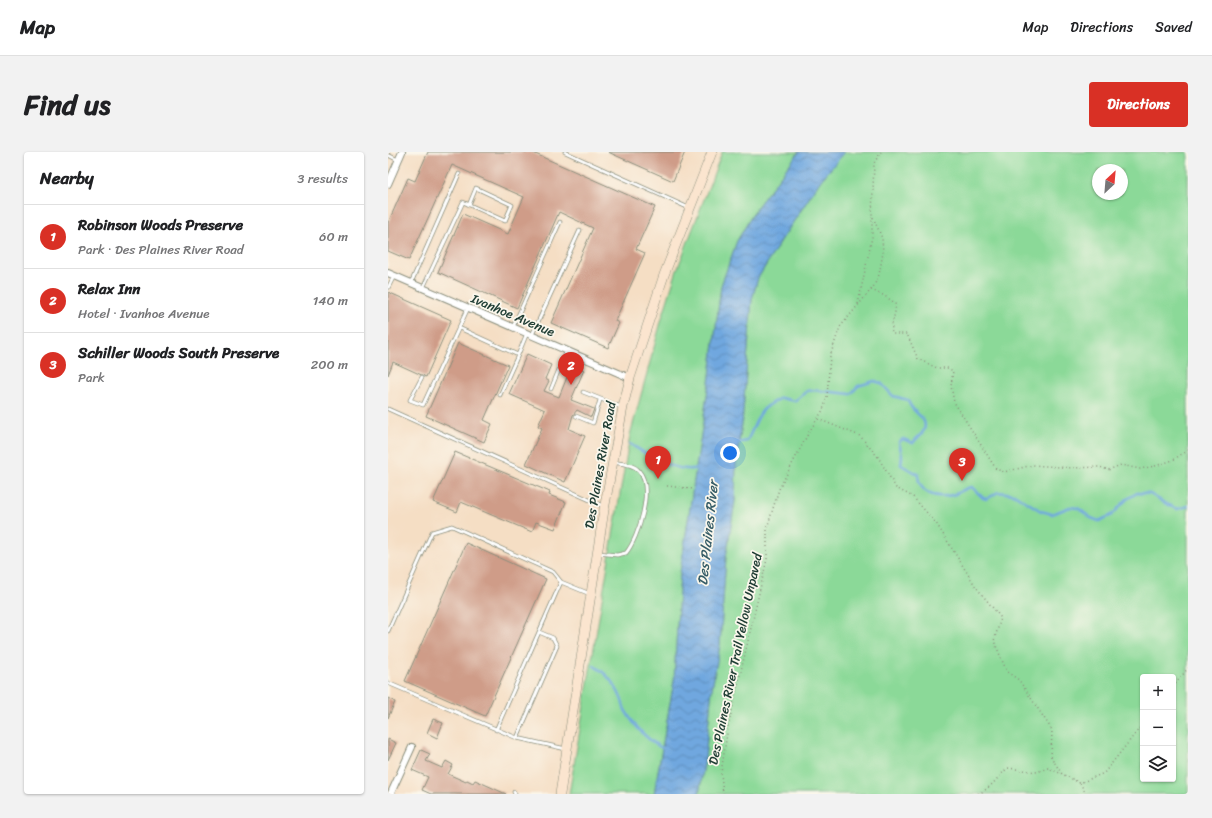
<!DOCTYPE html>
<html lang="en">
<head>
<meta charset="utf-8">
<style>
	:root { --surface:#fff; --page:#f2f2f2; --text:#202124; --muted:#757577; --line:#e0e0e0; --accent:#d93025 }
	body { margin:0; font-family:Sriracha,sans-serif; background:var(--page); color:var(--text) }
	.controls { position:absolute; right:12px; bottom:12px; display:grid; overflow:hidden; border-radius:4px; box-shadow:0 1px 3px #0004 }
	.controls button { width:36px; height:36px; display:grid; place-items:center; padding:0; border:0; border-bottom:1px solid var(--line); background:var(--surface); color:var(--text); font:20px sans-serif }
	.compass { position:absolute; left:704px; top:12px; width:36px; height:36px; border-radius:50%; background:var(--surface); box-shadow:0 1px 3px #0004; rotate:26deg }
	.you { position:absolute; left:342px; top:301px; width:14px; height:14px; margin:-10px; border:3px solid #fff; border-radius:50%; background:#1a73e8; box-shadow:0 0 0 6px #1a73e833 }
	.badge { display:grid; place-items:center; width:26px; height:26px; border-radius:50%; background:var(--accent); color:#fff; font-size:13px; font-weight:700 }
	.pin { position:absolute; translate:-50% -33px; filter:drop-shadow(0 1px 2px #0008) }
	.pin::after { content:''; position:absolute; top:21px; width:14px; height:12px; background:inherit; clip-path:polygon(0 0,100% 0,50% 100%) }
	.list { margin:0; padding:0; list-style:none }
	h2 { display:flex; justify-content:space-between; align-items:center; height:52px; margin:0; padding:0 16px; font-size:17px }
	h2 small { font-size:13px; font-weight:400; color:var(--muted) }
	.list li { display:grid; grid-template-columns:26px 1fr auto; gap:12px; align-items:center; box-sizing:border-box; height:64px; padding:0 16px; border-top:1px solid var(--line) }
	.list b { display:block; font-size:15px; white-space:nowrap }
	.list p { margin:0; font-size:13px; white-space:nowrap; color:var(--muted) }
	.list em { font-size:13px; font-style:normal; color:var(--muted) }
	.icon { flex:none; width:22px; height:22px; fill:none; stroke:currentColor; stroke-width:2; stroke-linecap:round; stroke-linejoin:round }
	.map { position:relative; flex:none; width:800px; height:642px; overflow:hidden; border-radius:4px }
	header { display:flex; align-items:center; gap:24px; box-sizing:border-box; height:56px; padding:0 20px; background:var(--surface); border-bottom:1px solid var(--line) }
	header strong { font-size:19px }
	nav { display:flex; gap:22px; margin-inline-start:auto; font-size:14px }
	.intro { display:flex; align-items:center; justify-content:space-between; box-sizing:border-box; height:96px; padding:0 24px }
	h1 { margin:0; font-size:28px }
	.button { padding:10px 18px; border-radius:4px; background:var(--accent); color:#fff; font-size:14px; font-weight:700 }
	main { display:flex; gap:24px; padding:0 24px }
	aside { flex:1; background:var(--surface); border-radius:4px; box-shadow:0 1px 3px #0004 }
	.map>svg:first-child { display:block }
</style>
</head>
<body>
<header>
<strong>Map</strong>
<nav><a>Map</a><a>Directions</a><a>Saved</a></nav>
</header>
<div class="intro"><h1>Find us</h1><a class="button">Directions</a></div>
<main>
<aside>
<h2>Nearby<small>3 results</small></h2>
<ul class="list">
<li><span class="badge">1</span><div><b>Robinson Woods Preserve</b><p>Park · Des Plaines River Road</p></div><em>60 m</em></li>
<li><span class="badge">2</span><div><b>Relax Inn</b><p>Hotel · Ivanhoe Avenue</p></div><em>140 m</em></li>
<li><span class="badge">3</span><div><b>Schiller Woods South Preserve</b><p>Park</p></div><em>200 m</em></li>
</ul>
</aside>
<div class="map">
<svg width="800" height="642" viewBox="0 0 800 642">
	<defs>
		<pattern id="water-waves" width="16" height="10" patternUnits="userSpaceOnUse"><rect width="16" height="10" fill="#70a7df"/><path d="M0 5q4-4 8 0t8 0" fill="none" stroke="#5b89b6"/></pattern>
	</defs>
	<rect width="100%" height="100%" fill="#fbf7ec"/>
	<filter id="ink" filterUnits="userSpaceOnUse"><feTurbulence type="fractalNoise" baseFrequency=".025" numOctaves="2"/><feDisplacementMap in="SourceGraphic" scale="8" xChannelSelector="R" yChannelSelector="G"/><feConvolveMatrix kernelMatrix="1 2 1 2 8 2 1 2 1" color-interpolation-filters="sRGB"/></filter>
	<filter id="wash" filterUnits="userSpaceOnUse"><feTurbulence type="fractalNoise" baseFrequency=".012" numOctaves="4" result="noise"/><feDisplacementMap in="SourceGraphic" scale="16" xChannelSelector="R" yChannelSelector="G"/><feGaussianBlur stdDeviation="0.9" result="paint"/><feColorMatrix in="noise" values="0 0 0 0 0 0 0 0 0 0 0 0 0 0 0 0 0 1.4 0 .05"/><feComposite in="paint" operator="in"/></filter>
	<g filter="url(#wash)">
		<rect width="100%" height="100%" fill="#f5dec4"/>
		<!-- park -->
		<path fill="#8bd998" stroke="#558b66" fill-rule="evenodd" d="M334 0H411L369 55 349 89 333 134 322 224 292 421 286 529 266 642H181L242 283 274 166 289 118Z
			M457 0H800V642H311L317 607 324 536 332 493 338 405 347 349 348 309 354 272 364 147 370 126 394 87 433 28ZM710 18H734V42H710ZM755 525H785V627H755Z"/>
		<!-- water -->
		<path fill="url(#water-waves)" stroke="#48728a" d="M411 0H457L433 28 394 87 370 126 364 147 354 272 348 309 347 349 338 405 332 493 324 537 317 607 311 642H266L286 529 292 421 322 224 333 134 349 89 369 55Z"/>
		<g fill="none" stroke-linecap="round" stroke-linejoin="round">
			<!-- stream -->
			<path stroke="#70a7df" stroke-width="2.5" d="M349 291 359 289C371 266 368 258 393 246L407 249 419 239 425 238 463 242 470 234 486 229 493 231 505 244 520 248C522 261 541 264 536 278 534 283 528 286 525 291L515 287 511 290 514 304 513 313 530 322C530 341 547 347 564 343 572 341 576 336 584 335L595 346 599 347 610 340 626 342 653 359 664 362 682 355 690 356 703 366 711 369 724 363 739 347 749 341 762 342 780 353 789 357 800 354
				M242 292C262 304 288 322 311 316
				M206 514C219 521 227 532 233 546 235 550 235 554 237 558 246 573 260 589 276 597"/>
		</g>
		<g id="blocks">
			<!-- building -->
			<path fill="#cf9c88" d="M40 0H143L267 55 248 97 257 101 227 169 231 171 220 196 163 171 205 76 171 60 129 156 50 120 75 62 120 82 136 45 64 13 21 108 0 99V71L20 26 27 29Z
				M220 0H297L285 29Z
				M0 140 63 168 38 225 5 210 0 223Z
				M70 191 120 213 96 268 104 272 96 290 38 264Z
				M139 202 163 213 157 227 161 229 156 239 171 245 184 213 196 218 183 248 206 257 203 265 189 258 185 263 181 277 197 284 177 330 138 312 154 276 150 274 157 258 121 242Z
				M67 300 162 340 161 343 178 350 167 377 148 370 144 380 73 350 69 360 45 350Z
				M78 391 158 427 97 564 17 529Z
				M0 546 7 550 0 566Z
				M45 567 55 571 49 586 39 581Z
				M0 587 8 591 0 608Z
				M33 598 42 602 38 609 54 616 58 609 65 613 60 622 78 630 79 628 85 631 87 628 118 642H43L34 638 40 625 24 618Z"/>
		</g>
	</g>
	<g filter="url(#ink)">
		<use href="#blocks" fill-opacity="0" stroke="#8a8e7c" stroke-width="1"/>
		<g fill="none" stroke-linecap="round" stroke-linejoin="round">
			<!-- service casing -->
			<g stroke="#8a8e7c" stroke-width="4.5">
				<path id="service" d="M177 0 301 56
					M0 3 10 8
					M23 131 71 22
					M0 136 6 124
					M35 136 75 50 117 69 124 53 88 36 81 53
					M125 175 172 70
					M71 176 130 203 139 181
					M144 183 192 78
					M34 225 22 248 35 253 80 156
					M163 237 179 198
					M195 240 233 255
					M112 243 130 203
					M0 257 215 354
					M188 264 205 271 212 248
					M210 401 229 403 238 401C251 385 266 336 251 319 246 312 234 312 225 310
					M0 479 44 380 64 374 165 420 173 430 202 442
					M0 531 129 586 169 494 165 486 151 480 173 430
					M108 578 151 480
					M129 586 178 597
					M126 640 127 642"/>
			</g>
			<!-- minor casing -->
			<g stroke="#8a8e7c" stroke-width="8">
				<path id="minor" d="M0 32 14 0
					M0 121 242 226
					M3 641 24 595"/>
			</g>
			<!-- secondary casing -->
			<g stroke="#8a8e7c" stroke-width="10">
				<path id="secondary" d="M172 642 216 358 235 255 242 226 276 123 324 0"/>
			</g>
			<!-- path -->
			<path stroke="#8a8e7c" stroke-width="1.5" stroke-dasharray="1 3" stroke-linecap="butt" d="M483 138 495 143 507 151C509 162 502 171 504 182H519L530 207 549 216H559L565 219 563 234 566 250 608 317 616 320 645 313 684 316 712 315 720 318 733 313 752 317 767 314 785 308 800 298
				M470 152 484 85V65
				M430 267 472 284 490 305 508 336 525 345 548 371 588 435 613 466 606 489 619 520 631 528 664 578 663 605 674 622 692 631 716 621 755 572
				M279 334 305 337
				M785 535 800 516
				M692 631 698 642
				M335 642 333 621 340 575 379 407V376L391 337 421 280 435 258 439 245 442 204 452 175 486 134 491 123 495 101 494 86 484 63 486 11 493 0
				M590 642C605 635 608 626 620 616L649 620 660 616 674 622"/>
			<!-- service -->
			<use href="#service" stroke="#fff" stroke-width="3"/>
			<!-- minor -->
			<use href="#minor" stroke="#fff" stroke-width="6"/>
			<!-- secondary -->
			<use href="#secondary" stroke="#fbe5cf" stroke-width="9"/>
		</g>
	</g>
	<g text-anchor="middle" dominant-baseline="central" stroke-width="3.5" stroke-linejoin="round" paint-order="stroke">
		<!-- street labels -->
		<g font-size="13" fill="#1f3d34" stroke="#fbf7ec">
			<text transform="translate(125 163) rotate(23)">Ivanhoe Avenue</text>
			<text transform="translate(212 313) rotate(-80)">Des Plaines River Road</text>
			<text transform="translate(347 507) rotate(-78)">Des Plaines River Trail Yellow Unpaved</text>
		</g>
		<!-- water labels -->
		<g font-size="14" font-style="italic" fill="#375d67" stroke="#fbf7ec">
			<text transform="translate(320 381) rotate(-84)">Des Plaines River</text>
		</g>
	</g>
</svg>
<div class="controls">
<button>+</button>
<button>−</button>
<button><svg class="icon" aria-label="layers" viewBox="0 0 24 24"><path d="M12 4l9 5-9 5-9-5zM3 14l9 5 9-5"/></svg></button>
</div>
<svg class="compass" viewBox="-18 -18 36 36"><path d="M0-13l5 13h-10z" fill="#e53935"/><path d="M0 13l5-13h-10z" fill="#757577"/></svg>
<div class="you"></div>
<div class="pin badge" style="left:270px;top:327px">1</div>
<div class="pin badge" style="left:183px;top:233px">2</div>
<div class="pin badge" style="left:574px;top:329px">3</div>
</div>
</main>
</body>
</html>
